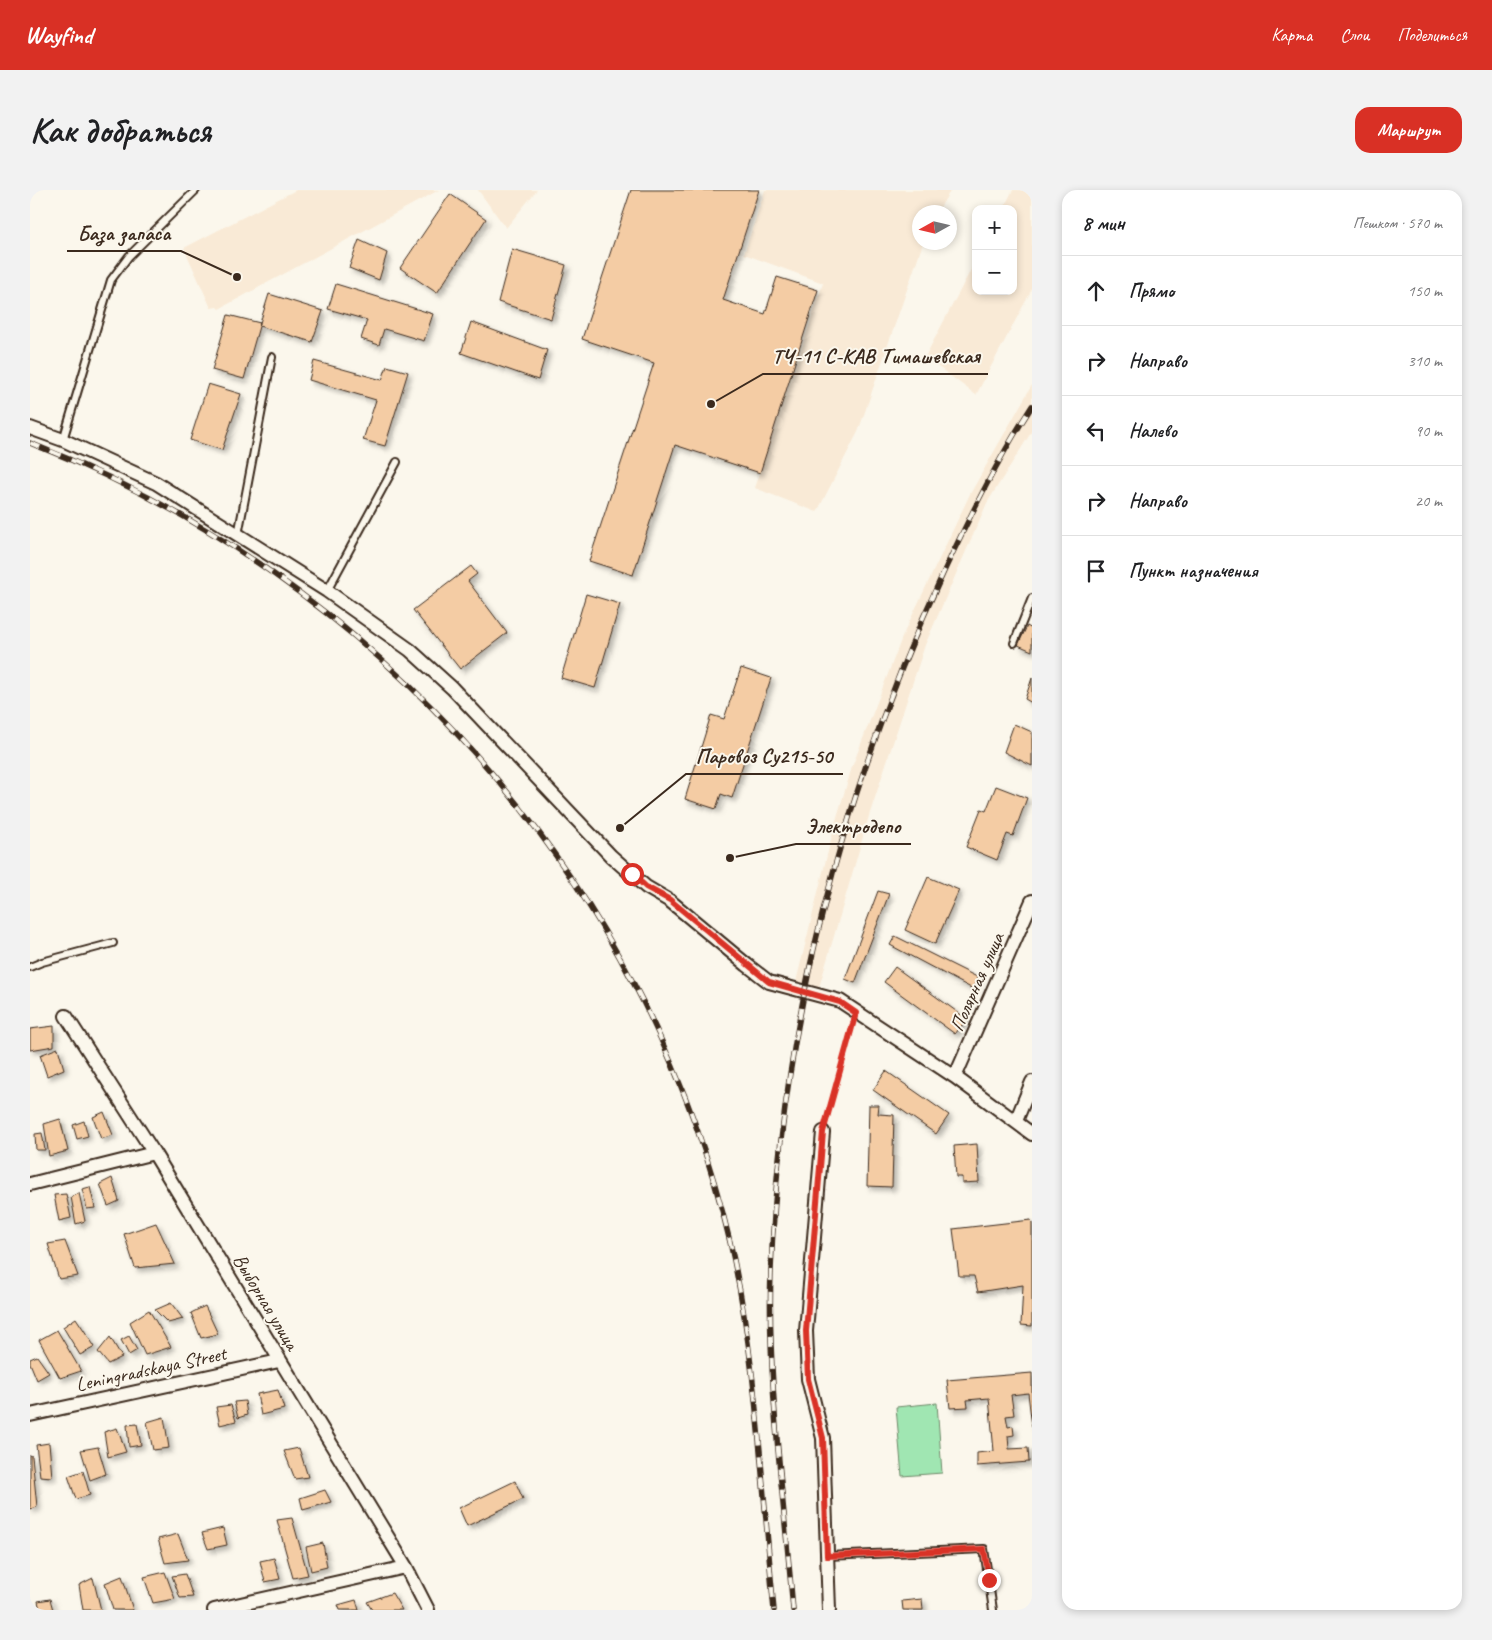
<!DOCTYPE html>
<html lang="ru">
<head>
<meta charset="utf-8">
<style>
	:root { --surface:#fff; --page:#f2f2f2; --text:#202124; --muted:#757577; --line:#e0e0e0; --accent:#d93025 }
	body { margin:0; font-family:Caveat,sans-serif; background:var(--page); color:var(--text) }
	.controls { position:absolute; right:15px; top:15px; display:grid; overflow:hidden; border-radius:10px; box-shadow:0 2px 8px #0003 }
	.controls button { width:45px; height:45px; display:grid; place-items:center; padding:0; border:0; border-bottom:1px solid var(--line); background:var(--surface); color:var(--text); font:25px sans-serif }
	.compass { position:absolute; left:882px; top:15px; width:45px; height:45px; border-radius:50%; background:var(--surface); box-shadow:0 2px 8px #0003; rotate:262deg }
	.stop { position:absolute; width:15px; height:15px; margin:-11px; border:4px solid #d93025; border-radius:50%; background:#fff }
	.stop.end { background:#d93025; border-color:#fff; box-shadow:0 1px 5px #0008 }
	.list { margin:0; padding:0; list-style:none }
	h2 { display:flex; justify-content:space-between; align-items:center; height:65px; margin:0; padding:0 20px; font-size:21px }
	h2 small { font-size:16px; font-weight:400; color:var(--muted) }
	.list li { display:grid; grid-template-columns:32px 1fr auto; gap:15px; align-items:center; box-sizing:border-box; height:70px; padding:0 20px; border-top:1px solid var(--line) }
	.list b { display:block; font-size:19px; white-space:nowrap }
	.list em { font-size:16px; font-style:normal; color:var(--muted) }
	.icon { flex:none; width:28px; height:28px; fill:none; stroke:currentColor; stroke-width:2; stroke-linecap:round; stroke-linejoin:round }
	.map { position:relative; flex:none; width:1002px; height:1420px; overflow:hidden; border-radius:15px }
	header { display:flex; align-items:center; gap:30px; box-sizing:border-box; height:70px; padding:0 25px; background:var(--accent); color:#fff }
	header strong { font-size:24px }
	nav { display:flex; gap:28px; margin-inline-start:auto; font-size:18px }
	.intro { display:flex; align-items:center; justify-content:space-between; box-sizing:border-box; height:120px; padding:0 30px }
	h1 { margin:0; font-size:35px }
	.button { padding:12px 22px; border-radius:15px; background:var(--accent); color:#fff; font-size:18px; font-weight:700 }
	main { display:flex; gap:30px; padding:0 30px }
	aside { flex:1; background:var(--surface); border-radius:15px; box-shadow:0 2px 8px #0003 }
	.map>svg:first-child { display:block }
</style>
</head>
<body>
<header>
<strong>Wayfind</strong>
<nav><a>Карта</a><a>Слои</a><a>Поделиться</a></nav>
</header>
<div class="intro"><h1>Как добраться</h1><a class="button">Маршрут</a></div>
<main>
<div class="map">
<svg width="1002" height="1420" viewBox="0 0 1002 1420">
	<defs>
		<filter id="shadow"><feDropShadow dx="3.5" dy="3.5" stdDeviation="2.5" flood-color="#0004"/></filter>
	</defs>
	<rect width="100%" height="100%" fill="#fbf7ec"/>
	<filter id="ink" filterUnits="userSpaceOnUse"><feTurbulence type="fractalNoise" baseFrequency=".02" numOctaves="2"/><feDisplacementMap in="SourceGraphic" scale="10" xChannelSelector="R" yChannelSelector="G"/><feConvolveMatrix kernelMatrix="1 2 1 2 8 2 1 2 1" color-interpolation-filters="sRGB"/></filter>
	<g filter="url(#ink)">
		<!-- built -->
		<path fill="#f9ead6" d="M266 0H409L189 119 187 117 181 118 154 58Z
			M448 0H507L476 38Z
			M735 0H921L907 22H889V52L893 53 828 242 787 322 725 298 793 93 714 64Z
			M983 0H1002V99L946 205 895 167 946 70V101H983V19H973Z
			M1002 195V241L957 313 895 455 839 626 788 801 765 796 804 637 822 577 873 445 940 304Z"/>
		<!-- green -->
		<path fill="#a0e6b2" stroke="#6e8868" d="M907 1213 912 1283 872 1286 866 1217Z"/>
		<!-- building -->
		<path fill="#f4cca4" stroke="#3b2a1e" filter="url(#shadow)" d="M601 0H729L693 110 735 124 747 87 788 100 730 283 645 255 603 385 559 371 624 173 552 149Z
			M420 4 456 29 407 103 370 78Z
			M329 50 357 63 349 90 319 78Z
			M482 59 536 75 521 129 468 112Z
			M306 94 403 124 394 151 354 139 349 155 331 149 337 130 298 119Z
			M239 104 293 121 282 152 229 136Z
			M198 125 230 133 214 189 182 180Z
			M441 132 517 160 508 190 431 163Z
			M284 171 352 190 357 176 378 182 355 256 333 250 346 210 279 190Z
			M178 194 211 204 192 260 160 250Z
			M441 376 447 384 438 391 477 443 430 479 383 420Z
			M556 404 590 414 565 498 531 488Z
			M997 436 1002 439V461L988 455Z
			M711 478 741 488 702 608 691 604 686 619 655 609 681 525 694 529Z
			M1002 488V513L995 509Z
			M984 534 1002 542V576L974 562Z
			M966 596 997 608 983 646 977 644 967 670 936 657 951 619 956 621Z
			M898 687 929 700 905 754 875 740Z
			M848 701 859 704 825 793 815 789Z
			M865 746 949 788 943 799 860 755Z
			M865 777 937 829 925 844 854 792Z
			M24 836V856L0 860V839Z
			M28 858 34 879 17 886 10 865Z
			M856 881 919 925 906 944 843 900Z
			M839 915H849L848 924 864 925 862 997 837 996Z
			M74 922 83 945 71 949 63 927Z
			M30 929 38 961 19 966 14 934Z
			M54 931 58 946 47 949 43 935Z
			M12 943 15 960H6L5 944Z
			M947 954 949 992 932 993V987H926L924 956Z
			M82 988 89 1011 78 1016 70 994Z
			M60 997 65 1018 57 1019 52 999Z
			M49 1003 55 1031 46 1034 41 1007Z
			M36 1004 41 1028 29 1031 24 1005Z
			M1001 1030 1002 1033V1136L991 1135 993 1095 948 1102 944 1086H929L923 1039Z
			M126 1033 145 1074 105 1078 94 1044Z
			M35 1051 48 1086 29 1089 18 1054Z
			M141 1113 153 1129 138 1133 125 1120Z
			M175 1116 188 1144 171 1148 161 1123Z
			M119 1120 141 1157 115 1165 100 1132Z
			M46 1128 65 1157 50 1165 33 1137Z
			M27 1140 51 1181 30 1188 9 1150Z
			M99 1146 107 1160 99 1165 91 1150Z
			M80 1147 92 1167 78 1174 68 1162Z
			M7 1166 19 1183 7 1190 0 1173V1169Z
			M1002 1183V1237L998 1203 981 1205 984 1225 976 1226 978 1237 983 1236 984 1245 978 1246 979 1259 998 1258 999 1272 947 1276V1263L964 1261 959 1208 937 1210 938 1217 920 1218 917 1190Z
			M248 1200 254 1219 231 1225 227 1204Z
			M215 1211 217 1225 208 1228 204 1212Z
			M201 1215 206 1231 190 1235 186 1217Z
			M134 1227 139 1258 123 1260 117 1232Z
			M107 1234 111 1255 99 1257 97 1235Z
			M87 1238 96 1262 78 1267 74 1242Z
			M19 1253 22 1287 10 1286 6 1255Z
			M68 1257 76 1284 60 1290 51 1260Z
			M269 1258 278 1287 265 1289 254 1261Z
			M0 1265 2 1266 7 1317 0 1319Z
			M53 1281 60 1305 46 1309 38 1286Z
			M485 1291 493 1309 437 1336 429 1318Z
			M295 1300 301 1312 273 1320 270 1308Z
			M262 1328 278 1385 263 1388 247 1330Z
			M193 1338 197 1355 178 1359 172 1343Z
			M148 1344 158 1370 135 1373 128 1349Z
			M293 1353 297 1377 281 1381 276 1357Z
			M244 1368 250 1389 235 1392 230 1371Z
			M135 1382 145 1409 123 1413 114 1387Z
			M155 1384 163 1407 150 1408 142 1386Z
			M92 1386 103 1420H83L75 1393Z
			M63 1388 71 1420H53L49 1395Z
			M362 1403 372 1420H342L337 1412Z
			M20 1409 23 1420H10L8 1411Z
			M892 1409 893 1420H873L872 1411Z
			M326 1410 329 1420H310L308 1415Z"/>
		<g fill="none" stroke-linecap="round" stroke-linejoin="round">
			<!-- service casing -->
			<g stroke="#3b2a1e" stroke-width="10">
				<path id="service" d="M33 250 81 90 99 66 166 0
					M208 345 242 167
					M297 401 367 272
					M984 453 1002 408
					M0 777 12 772 83 753
					M797 1366 954 1359 963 1420"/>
			</g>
			<!-- minor casing -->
			<g stroke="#3b2a1e" stroke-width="16">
				<path id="minor" d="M0 238 33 250 126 293 297 401 380 460 422 498 581 666 616 697 640 711 717 775 739 792 810 811 925 887 1002 944
					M36 826 124 963 376 1377 398 1420
					M925 887 1002 711
					M986 931 1002 892
					M793 942 776 1141 778 1189 793 1248 799 1420
					M0 994 124 963
					M0 1225 249 1171
					M184 1420 376 1377"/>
			</g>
			<!-- path -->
			<path stroke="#3b2a1e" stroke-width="2" stroke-dasharray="1 4" stroke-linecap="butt" d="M796 930 823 834"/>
			<!-- service -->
			<use href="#service" stroke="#fbf7ec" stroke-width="6"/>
			<!-- minor -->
			<use href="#minor" stroke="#fbf7ec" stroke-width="12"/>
			<!-- rail casing -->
			<g stroke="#3b2a1e" stroke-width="5.5">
				<path id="rail" d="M0 253C346 388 615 689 700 1052 727 1170 732 1299 744 1420
					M763 1420C754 1309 737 1192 741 1081 750 838 813 596 916 377 942 322 969 267 1002 216"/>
			</g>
			<!-- rail -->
			<use href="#rail" stroke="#fbf7ec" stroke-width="4" stroke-dasharray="11" stroke-linecap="butt"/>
		</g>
	</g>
	<g fill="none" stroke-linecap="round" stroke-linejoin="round" filter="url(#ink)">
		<!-- route -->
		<path stroke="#d93025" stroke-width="6" d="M602 684 616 697 640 710 739 792 810 812 826 823 793 942 776 1141 778 1189 793 1248 797 1366 954 1359 959 1390"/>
	</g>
	<g text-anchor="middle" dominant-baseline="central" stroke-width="4" stroke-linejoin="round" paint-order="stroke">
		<!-- street labels -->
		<g font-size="20" fill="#3b2a1e" stroke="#fbf7ec">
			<text transform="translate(947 792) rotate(-66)">Полярная улица</text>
			<text transform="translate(236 1112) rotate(59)">Выборная улица</text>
			<text transform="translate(121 1179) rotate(-12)">Leningradskaya Street</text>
		</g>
	</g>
	<!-- callouts -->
	<path fill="none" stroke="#3b2a1e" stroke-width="2" d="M207 87L151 61H37M681 214L733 184H958M590 638L656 584H813M700 668L766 654H881"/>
	<g fill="#3b2a1e" stroke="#fbf7ec" stroke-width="2">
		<circle cx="207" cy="87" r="5"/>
		<circle cx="681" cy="214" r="5"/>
		<circle cx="590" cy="638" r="5"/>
		<circle cx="700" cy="668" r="5"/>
	</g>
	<g font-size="21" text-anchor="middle" font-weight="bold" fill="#3b2a1e" stroke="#fbf7ec" stroke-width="4" stroke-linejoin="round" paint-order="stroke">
		<text x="94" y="50">База запаса</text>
		<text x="846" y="173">ТЧ-11 С-КАВ Тимашевская</text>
		<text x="734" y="573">Паровоз Су215-50</text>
		<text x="823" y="643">Электродепо</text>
	</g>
</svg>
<div class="controls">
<button>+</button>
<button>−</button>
</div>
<svg class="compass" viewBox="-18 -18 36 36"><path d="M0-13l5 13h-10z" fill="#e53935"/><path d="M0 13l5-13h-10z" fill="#757577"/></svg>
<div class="stop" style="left:602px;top:684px"></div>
<div class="stop end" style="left:959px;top:1390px"></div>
</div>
<aside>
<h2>8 мин<small>Пешком · 570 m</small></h2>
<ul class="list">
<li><svg class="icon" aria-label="ahead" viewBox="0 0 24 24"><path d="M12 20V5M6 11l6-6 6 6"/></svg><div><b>Прямо</b></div><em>150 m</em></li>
<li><svg class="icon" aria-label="right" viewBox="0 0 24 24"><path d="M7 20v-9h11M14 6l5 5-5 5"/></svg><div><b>Направо</b></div><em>310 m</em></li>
<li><svg class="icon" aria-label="left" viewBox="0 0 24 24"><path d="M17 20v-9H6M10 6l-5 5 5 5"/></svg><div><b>Налево</b></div><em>90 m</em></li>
<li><svg class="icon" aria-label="right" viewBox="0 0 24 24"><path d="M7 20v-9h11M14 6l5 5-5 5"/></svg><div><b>Направо</b></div><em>20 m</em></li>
<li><svg class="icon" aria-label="arrive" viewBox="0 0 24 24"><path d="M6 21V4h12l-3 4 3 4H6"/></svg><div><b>Пункт назначения</b></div></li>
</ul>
</aside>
</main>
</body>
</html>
